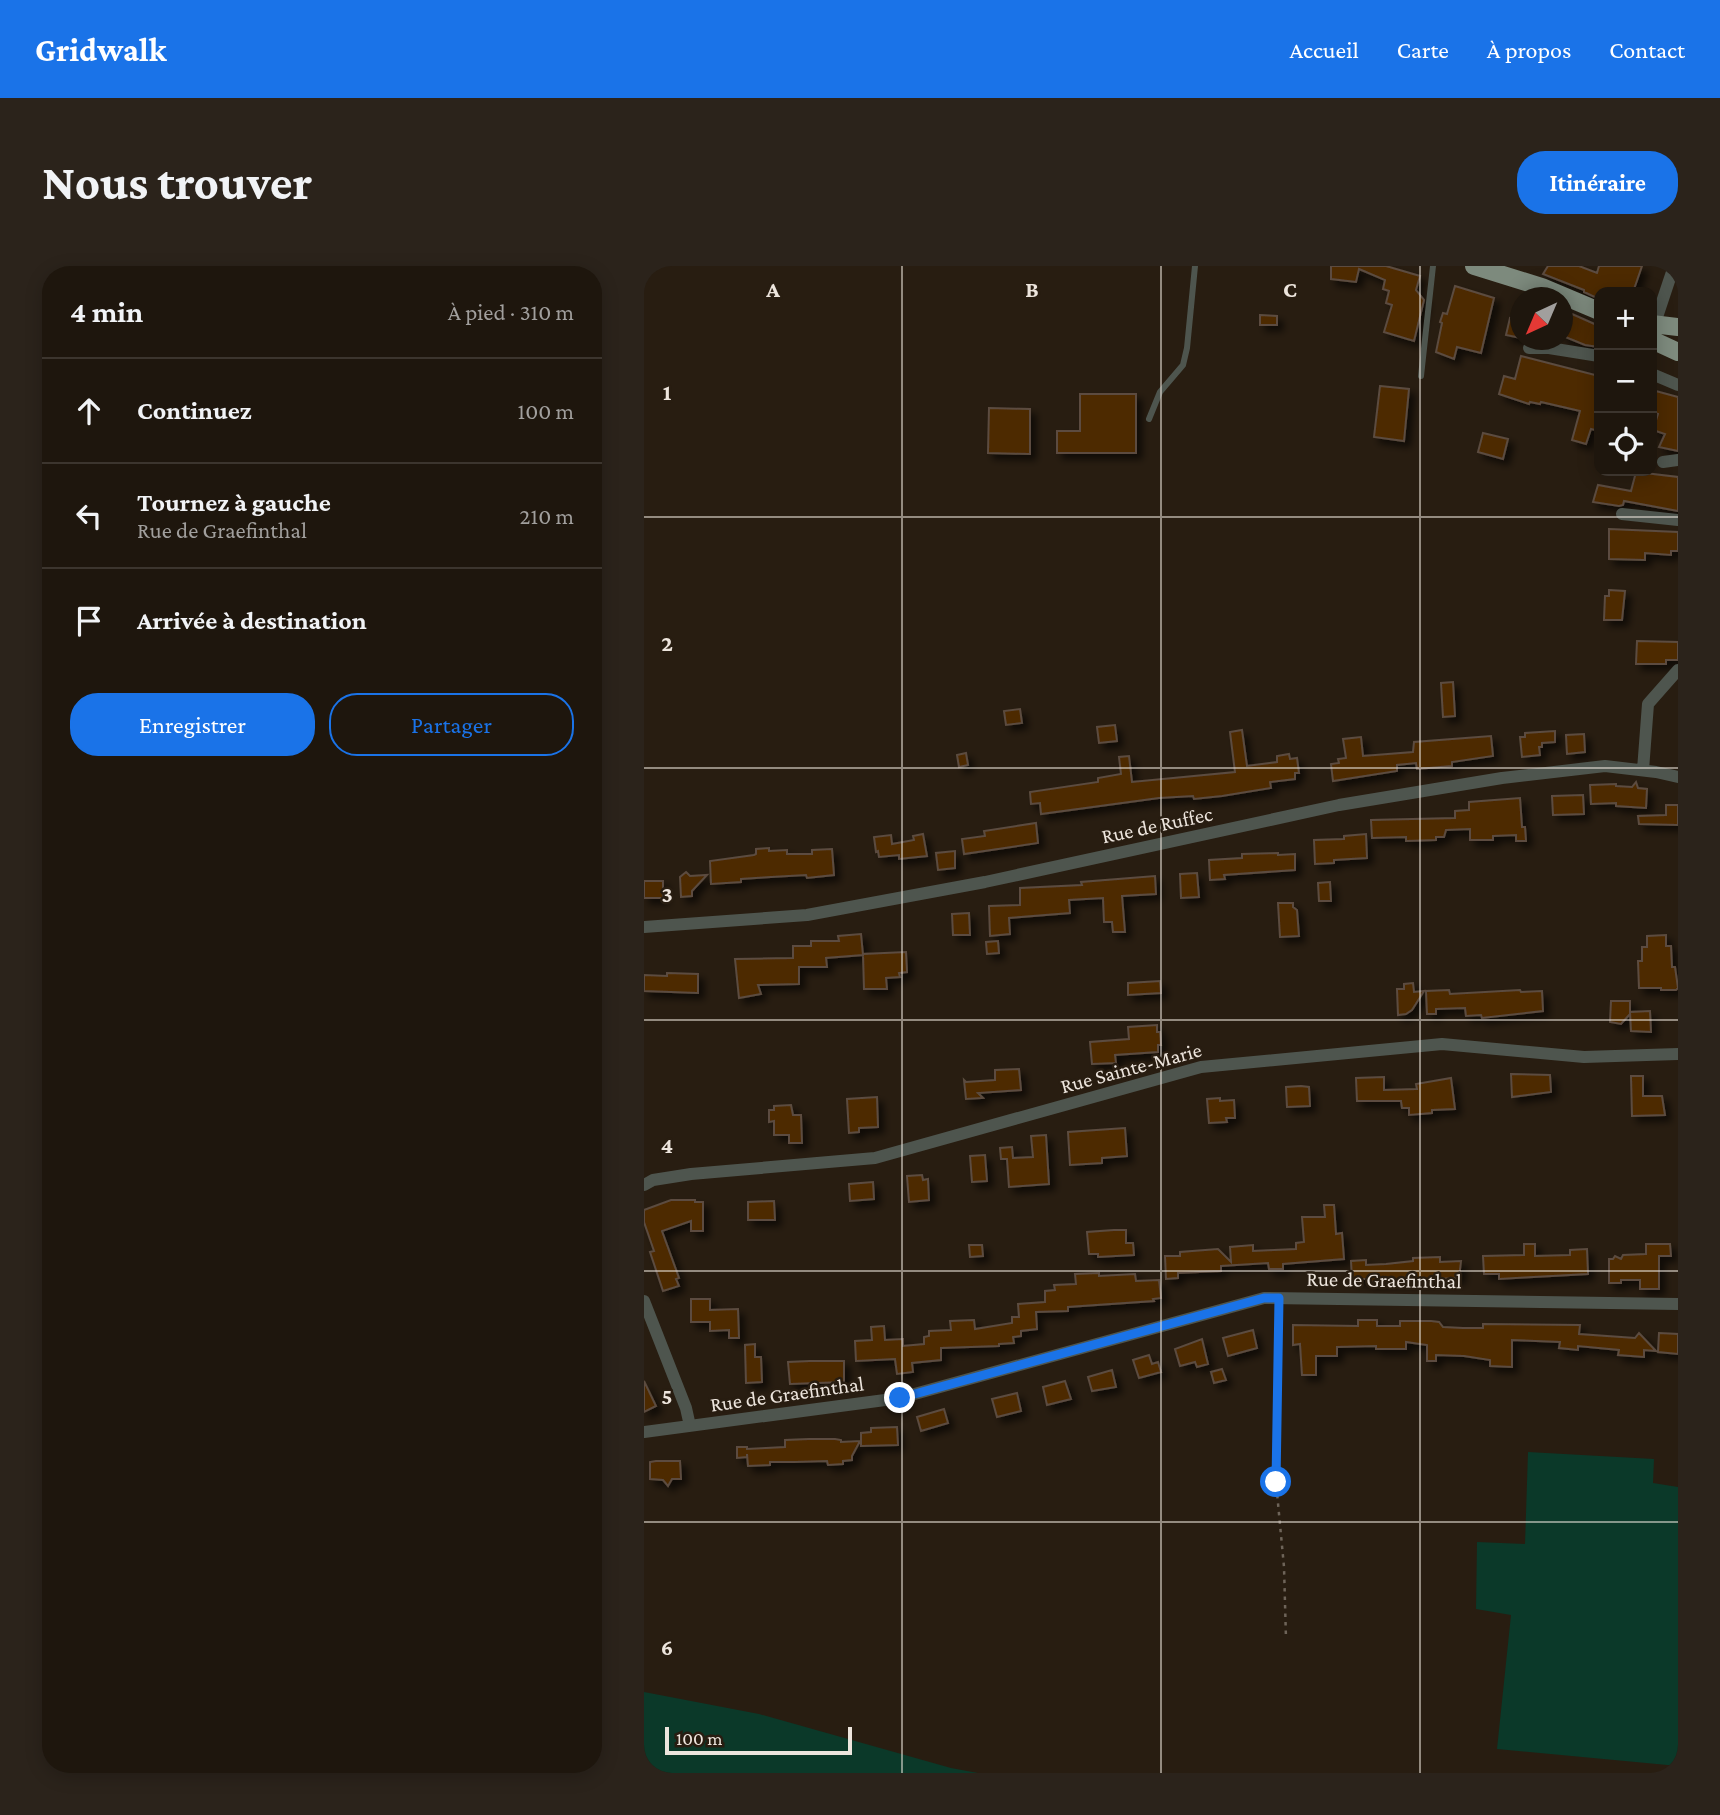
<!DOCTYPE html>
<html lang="fr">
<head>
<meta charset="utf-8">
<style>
	:root { --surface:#1e160d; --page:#2b231b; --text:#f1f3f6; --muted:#a19f9d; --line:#3c352e; --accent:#1a73e8 }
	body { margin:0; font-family:"Crimson Pro",serif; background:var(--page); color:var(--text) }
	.controls { position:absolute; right:21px; top:21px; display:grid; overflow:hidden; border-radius:14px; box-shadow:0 4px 18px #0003 }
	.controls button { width:63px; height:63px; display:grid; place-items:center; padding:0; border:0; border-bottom:2px solid var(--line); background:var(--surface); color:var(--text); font:35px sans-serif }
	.compass { position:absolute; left:866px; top:21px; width:63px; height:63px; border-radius:50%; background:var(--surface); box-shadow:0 4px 18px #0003; rotate:224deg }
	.scale { position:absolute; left:21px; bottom:18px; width:187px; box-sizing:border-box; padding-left:7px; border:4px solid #ede5dd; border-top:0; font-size:19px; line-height:24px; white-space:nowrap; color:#ede5dd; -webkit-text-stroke:5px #281d11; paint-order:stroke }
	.stop { position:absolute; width:21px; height:21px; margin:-16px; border:5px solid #1a73e8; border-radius:50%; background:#fff }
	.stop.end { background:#1a73e8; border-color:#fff; box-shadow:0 2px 7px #0008 }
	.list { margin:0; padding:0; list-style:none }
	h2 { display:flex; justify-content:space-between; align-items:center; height:91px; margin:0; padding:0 28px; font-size:30px }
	h2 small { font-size:23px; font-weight:400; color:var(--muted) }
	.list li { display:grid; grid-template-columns:46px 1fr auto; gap:21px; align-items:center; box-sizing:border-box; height:105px; padding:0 28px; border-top:2px solid var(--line) }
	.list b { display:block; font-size:26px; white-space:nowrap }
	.list p { margin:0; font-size:23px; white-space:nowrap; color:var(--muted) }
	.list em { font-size:23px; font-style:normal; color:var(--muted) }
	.actions { display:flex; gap:14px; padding:21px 28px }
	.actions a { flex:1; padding:16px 0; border:2px solid var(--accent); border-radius:28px; text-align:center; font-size:24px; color:var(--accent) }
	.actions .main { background:var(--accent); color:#fff }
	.icon { flex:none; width:38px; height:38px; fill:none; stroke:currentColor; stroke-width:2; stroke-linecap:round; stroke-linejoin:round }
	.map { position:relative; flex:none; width:1034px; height:1507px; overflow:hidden; border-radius:28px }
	header { display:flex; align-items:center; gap:42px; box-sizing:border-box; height:98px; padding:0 35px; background:var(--accent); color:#fff }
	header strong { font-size:33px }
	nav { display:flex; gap:38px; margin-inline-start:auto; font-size:24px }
	.intro { display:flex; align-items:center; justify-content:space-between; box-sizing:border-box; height:168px; padding:0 42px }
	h1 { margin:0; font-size:49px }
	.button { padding:18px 32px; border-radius:28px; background:var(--accent); color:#fff; font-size:24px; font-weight:700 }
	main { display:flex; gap:42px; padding:0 42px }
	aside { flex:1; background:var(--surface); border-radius:28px; box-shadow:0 4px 18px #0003 }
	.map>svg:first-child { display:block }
</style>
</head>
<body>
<header>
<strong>Gridwalk</strong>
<nav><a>Accueil</a><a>Carte</a><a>À propos</a><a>Contact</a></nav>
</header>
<div class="intro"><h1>Nous trouver</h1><a class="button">Itinéraire</a></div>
<main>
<aside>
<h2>4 min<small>À pied · 310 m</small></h2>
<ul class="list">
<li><svg class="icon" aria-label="ahead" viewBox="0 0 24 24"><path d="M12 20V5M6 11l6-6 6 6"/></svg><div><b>Continuez</b></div><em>100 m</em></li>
<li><svg class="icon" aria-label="left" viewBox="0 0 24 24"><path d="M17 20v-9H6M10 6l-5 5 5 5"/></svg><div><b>Tournez à gauche</b><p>Rue de Graefinthal</p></div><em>210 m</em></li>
<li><svg class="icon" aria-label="arrive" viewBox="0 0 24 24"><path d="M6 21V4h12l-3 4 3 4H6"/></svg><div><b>Arrivée à destination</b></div></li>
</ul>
<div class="actions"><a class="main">Enregistrer</a><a>Partager</a></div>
</aside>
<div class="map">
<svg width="1034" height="1507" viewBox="0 0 1034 1507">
	<defs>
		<filter id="shadow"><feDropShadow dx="5.5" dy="5.5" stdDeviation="3.5" flood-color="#0009"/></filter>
	</defs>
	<rect width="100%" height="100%" fill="#281d11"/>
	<!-- green -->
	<path fill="#0b3929" d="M884 1186 1010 1193 1009 1217 1034 1221V1500L853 1483 867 1349 832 1343 833 1276 881 1278Z
		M0 1426 115 1448 307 1502 334 1507H0Z"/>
	<!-- building -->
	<path fill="#4e2900" stroke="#5b4c3f" stroke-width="2" filter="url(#shadow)" d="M687 0H742L776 10 772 24 780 34 770 75 740 66 748 39 742 37 745 25 739 23 741 14 715 3 712 16 687 13Z
		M904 0H935L953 7 955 0H998L989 26H955V33L940 26V24L899 8Z
		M811 20 850 32 837 87 813 81 810 93 792 86 798 57 796 56 799 47 803 48Z
		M919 44 955 60V81L941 79 919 70Z
		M616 49 633 50V59H616Z
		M866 52 877 54V72L862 69Z
		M877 90 955 110V165L947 163 942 178 928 174 936 145 897 136 896 138 886 136 885 138 855 128 860 110 871 113Z
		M736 120 765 123 760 175 730 171Z
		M1008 124 1034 131V185L1015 181 1021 168 1009 164 1014 148 1008 146Z
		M436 128H492V187H413V165H436Z
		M345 142 386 143V188L344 187Z
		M839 167 864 173 859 193 834 186Z
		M992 206 1034 211V245L980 235 979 239 975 240 949 236 954 219 987 225Z
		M965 263 1034 266V285H1027V289L1001 287V294L965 293Z
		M965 324 981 325 978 354H960L961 330H965Z
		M993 375 1034 376V394H1022V398H992Z
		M809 416 811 450 799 451 797 417Z
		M376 443 378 457 362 459 360 445Z
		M471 459 473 475 455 477 453 461Z
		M598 464 603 500 633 496V490L645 488 646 493 653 492 655 507H651V513L626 516 627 522 578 530 550 533 549 530 515 532 397 548 396 537 387 538 386 526 454 516V512L477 508 475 491 485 490 488 516 591 506 586 466Z
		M911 465V476L898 477V481H895L896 489 878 491 876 471H881V467Z
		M940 468 941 486 923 488 922 469Z
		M847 470 849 490 808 496V500L773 503 772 497 753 499V505L689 515 687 498 695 497 694 493 702 492 699 473 717 471 719 490 769 486 770 476Z
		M322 487 324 499 315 501 313 489Z
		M992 516 994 522 1003 523 1002 542 972 540V537L947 538 946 519 972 518V520L988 521Z
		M939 529 940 548 909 549 908 530Z
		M876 532 878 561H881L882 575H872V569L849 570V574H826V563L802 564 800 571H792V574L762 575V571L728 572 727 554 811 552V545L825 544V536Z
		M1022 539H1034V559L995 558 994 550 1022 549Z
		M392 557 394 577 320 588 318 573 341 570 340 565Z
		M279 568 283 590 255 593V589L235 591 234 585 232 586 230 571 247 569 248 578 270 574 269 570Z
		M722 568 723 592 690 594V597L671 598 670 574 700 573V570Z
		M125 582V585L143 584V588H168V584L188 583 190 609 163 612 162 609 127 611 97 613V616L67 618 66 595 110 589 112 588V583Z
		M311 585V602L294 604 292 587Z
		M634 587V589L651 588V604L580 609 581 613 566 614 565 594 598 592V588Z
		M42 606 46 610 63 609 48 625V630L37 631 36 611Z
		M553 607 555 631 537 632 536 608Z
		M511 610 512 628 478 630 481 666H469L468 656H460L459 632 425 634 426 647 365 652 366 668 346 670 345 640 376 639V622L438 619 437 616Z
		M0 615H19V632H0Z
		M686 616 687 635H675L674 617Z
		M634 637H649V641L653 644 655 670 636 671Z
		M325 647 326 669H309L308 648Z
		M217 668 219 689 182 692 183 701H155V718L114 719 117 728 95 732 91 693 149 692V680H167V675H195L194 670Z
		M1022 669V680H1027L1028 701H1031L1034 722 1032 724H1017V722H995L994 695H998V681H1003V670Z
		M354 675 355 687 343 688 342 676Z
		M262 686 263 706 255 707 256 711 242 712 243 723H220L219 688Z
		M23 707 54 708V727L0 725V709L23 710Z
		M516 715 517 727 484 729V717Z
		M769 717 770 726 780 725 768 744 762 748 754 749 753 723H760V718Z
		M805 724 806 728 876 724 877 726 898 725 899 745 838 752 837 749 822 750 821 742 792 743V748H783L782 725Z
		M967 735H986V748L977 758 966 756Z
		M1006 745 1007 766 987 765 986 746Z
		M513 759V766H516L517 779H514V786L471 789 472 797 448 798 446 776 485 773 484 761Z
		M375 803 377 824 334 827 339 832 322 833 320 814 322 816 351 814V804Z
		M867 808 906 809 907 826 868 831Z
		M987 810H999V830H1018L1021 849 988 850Z
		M740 811V824L773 823 772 818 807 812 811 843 788 844V847L765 849V842H758L757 835H713L712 812Z
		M657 820 665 821 666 840 643 841 642 821Z
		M233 831 234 861 215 862V866L205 867 203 833Z
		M576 832V835L590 834 591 852H582L583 856 565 857 563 833Z
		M147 839 149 849H157L158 877H145V869H130V855L125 856V844H130V840Z
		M481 862 483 890 458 892V897L426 899 424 866Z
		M402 869 405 918 365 921 363 893H357L356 882 368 881 369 892 389 891 387 870Z
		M341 889 343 915 328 916 326 890Z
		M278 909 279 914 284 913 285 934 265 936 263 910Z
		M229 916 230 933 206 935 205 918Z
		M27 934H51V936H59V965H47V955L18 965 35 1012 32 1013 35 1020 19 1025 6 986 10 985 0 956V944Z
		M130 935 131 954H104V936Z
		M680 939H690L692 968 698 967 700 993 639 998V1003H625L624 997 577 1000V1005L534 1007V1012L522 1013 521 990H536V986L574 983 587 996 586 981 609 979V985L652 983V977L660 976 658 951H681Z
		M470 964H482V977H489L490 989 454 991V988H445L443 966Z
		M880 978H891V990L926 989V984L943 983 944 1008 855 1013V1008H840L839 990 880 989Z
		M1002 978H1026L1027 990H1015V1023H996V1014H977V1017H965V993H969L971 990 977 993 979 989 1002 988Z
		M325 979H338L339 990 326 991Z
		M796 991V996L817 995 815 1012 723 1016V1013H708L707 995 722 994V999L742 998 769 995V992Z
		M455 1007V1010L491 1008 492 1015 515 1014 517 1032 509 1033 510 1035 424 1041V1045L392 1046 393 1063 377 1065V1070L369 1071 370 1077 355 1078V1080L297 1082V1094L268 1097 269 1106 253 1108 251 1093 212 1095 211 1075 228 1074 227 1061 240 1060 241 1074 259 1073V1080L280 1078V1071L285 1070V1065L307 1064 306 1055 330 1054 331 1063 368 1057V1051H375L374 1038 401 1036V1025L411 1024 410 1019 432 1018 431 1008Z
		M47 1033H66V1044L94 1043 95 1072H85V1064L66 1065V1056H47Z
		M714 1054H733V1060H756V1055H787L795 1056 799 1061 819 1062H839V1058L936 1059 935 1068 991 1072 995 1067 1012 1085 1000 1084V1091L974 1089 975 1084 934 1080V1084L915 1082 916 1076 868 1074V1101L846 1100V1094L820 1090 792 1089V1095H783V1079L762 1076V1083H732V1080L693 1081V1090H672V1109H658L656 1078 649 1079V1059L714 1060Z
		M609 1064 613 1082 584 1090 579 1072Z
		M1015 1067 1034 1068V1088L1014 1086Z
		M558 1073 564 1098 553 1101 551 1096 536 1100 531 1083Z
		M111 1078V1091H117L118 1116 102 1117 101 1079Z
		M505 1089 508 1098 514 1096 517 1106 495 1112 489 1094Z
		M166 1095H200V1116L146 1118 144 1096Z
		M578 1103 582 1114 570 1117 567 1106Z
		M468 1104 472 1121 448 1125 444 1111Z
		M0 1115 12 1140 0 1146Z
		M421 1115 427 1133 403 1139 399 1121Z
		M373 1127 377 1145 353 1151 348 1133Z
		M300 1143 304 1157 277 1165 273 1151Z
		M253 1161 254 1179 217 1180V1167L227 1166V1162Z
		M165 1173H191L197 1174V1176L216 1175 208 1190V1194L199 1195V1198L184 1199 183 1195 150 1196H126V1199L104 1200 103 1188V1191L93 1192V1181H103V1183L141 1181V1174Z
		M12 1195H36L37 1213H28L24 1220 19 1214 6 1213V1196Z"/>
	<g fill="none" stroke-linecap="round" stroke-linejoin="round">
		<!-- path -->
		<path stroke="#6e6459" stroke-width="2.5" stroke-dasharray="3.5 5" stroke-linecap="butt" d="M635 1042 632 1216 640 1301 642 1373"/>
		<!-- service -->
		<path stroke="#4e554e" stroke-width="6" d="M777 110 789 0
			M505 153 516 126 539 99 543 82 551 0"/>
		<!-- minor -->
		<path stroke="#4e554e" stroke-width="12" d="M1008 66 1030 0
			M885 82H905L955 90
			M1008 108 1034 119
			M1019 196 1034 194
			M978 248 1034 254
			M999 504 1004 438 1034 404
			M0 661 163 649 341 616 695 539 858 512 961 500 1012 506 1034 511
			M0 919 9 914 47 908 231 892 557 801 798 778 940 791 1034 788
			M0 1035 42 1142 46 1160
			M0 1166 256 1132 620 1032 1034 1038"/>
		<!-- primary -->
		<path stroke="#7d8a7d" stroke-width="18" d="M830 0 898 21 955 45
			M1008 58 1034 61
			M1008 74 1034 86"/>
	</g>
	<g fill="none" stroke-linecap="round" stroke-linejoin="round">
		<!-- route -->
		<path stroke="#1a73e8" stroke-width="9" d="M256 1132 620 1032H635L632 1216"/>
	</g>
	<!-- grid -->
	<path fill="none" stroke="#ede5dd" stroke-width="2" stroke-opacity="0.55" d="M258 0V1507M517 0V1507M776 0V1507M0 251H1034M0 502H1034M0 754H1034M0 1005H1034M0 1256H1034"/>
	<g text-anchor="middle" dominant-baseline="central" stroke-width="5" stroke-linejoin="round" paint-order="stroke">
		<!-- street labels -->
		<g font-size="21" fill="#ede5dd" stroke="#281d11">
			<text transform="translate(513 559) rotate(-12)">Rue de Ruffec</text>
			<text transform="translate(487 802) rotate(-15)">Rue Sainte-Marie</text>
			<text transform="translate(740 1014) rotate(1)">Rue de Graefinthal</text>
			<text transform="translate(143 1128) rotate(-8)">Rue de Graefinthal</text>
		</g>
	</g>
	<g font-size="23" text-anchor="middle" font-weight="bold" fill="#ede5dd" stroke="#281d11" stroke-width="5" stroke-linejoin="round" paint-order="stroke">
		<text x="129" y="31">A</text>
		<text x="388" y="31">B</text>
		<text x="646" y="31">C</text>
		<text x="23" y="134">1</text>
		<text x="23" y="385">2</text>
		<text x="23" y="636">3</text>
		<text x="23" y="887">4</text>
		<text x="23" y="1138">5</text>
		<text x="23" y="1389">6</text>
	</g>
</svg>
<div class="controls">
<button>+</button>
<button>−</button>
<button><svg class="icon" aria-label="locate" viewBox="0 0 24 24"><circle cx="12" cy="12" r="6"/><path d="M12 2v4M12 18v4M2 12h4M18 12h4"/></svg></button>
</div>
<svg class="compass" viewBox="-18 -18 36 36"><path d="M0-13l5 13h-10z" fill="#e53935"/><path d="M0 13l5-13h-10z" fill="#a19f9d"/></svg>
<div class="scale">100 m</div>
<div class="stop" style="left:632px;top:1216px"></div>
<div class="stop end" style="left:256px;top:1132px"></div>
</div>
</main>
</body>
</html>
